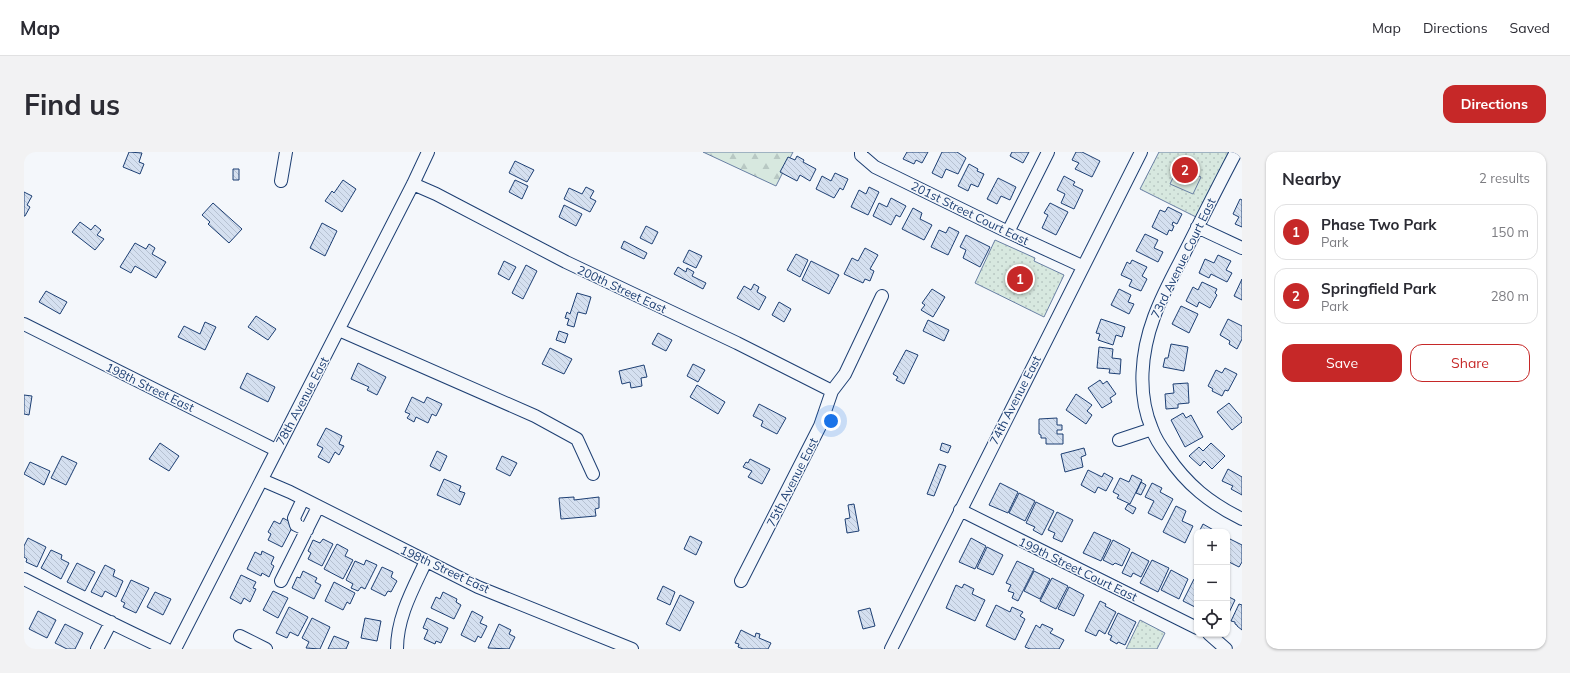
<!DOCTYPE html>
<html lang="en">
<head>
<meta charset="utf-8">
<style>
	:root { --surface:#fff; --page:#f2f2f3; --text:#2b2b33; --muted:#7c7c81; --line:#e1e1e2; --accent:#c62828 }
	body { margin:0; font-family:Mulish,sans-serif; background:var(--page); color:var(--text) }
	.controls { position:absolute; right:12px; bottom:12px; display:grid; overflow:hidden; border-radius:8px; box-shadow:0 1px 3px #0004 }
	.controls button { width:36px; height:36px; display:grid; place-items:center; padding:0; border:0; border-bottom:1px solid var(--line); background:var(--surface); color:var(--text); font:20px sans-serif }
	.you { position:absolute; left:807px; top:269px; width:14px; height:14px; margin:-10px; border:3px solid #fff; border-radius:50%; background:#1a73e8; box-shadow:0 0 0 6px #1a73e833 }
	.badge { display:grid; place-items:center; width:26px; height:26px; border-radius:50%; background:var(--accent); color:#fff; font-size:13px; font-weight:700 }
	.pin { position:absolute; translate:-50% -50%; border:2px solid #fff; box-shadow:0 1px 4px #0006 }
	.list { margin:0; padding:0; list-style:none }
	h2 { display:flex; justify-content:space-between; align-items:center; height:52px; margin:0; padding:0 16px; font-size:17px }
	h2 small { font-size:13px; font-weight:400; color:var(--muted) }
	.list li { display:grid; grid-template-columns:26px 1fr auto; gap:12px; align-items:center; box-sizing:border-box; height:56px; margin:0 8px 8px; padding:0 8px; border:1px solid var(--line); border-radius:12px }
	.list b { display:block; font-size:15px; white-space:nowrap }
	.list p { margin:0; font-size:13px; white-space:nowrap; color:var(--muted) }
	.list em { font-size:13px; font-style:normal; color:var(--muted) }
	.actions { display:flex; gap:8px; padding:12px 16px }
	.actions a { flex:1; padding:9px 0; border:1px solid var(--accent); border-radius:12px; text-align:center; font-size:14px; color:var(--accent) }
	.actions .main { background:var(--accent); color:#fff }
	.icon { flex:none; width:22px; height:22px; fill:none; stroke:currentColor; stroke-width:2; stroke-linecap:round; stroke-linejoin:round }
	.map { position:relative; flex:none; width:1218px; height:497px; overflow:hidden; border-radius:12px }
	header { display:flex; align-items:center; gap:24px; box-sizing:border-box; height:56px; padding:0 20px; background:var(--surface); border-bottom:1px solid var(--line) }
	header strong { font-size:19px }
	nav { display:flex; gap:22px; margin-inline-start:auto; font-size:14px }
	.intro { display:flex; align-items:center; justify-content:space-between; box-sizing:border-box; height:96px; padding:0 24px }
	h1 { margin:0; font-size:28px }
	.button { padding:10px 18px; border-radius:12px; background:var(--accent); color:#fff; font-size:14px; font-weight:700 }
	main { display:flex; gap:24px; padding:0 24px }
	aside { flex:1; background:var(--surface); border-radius:12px; box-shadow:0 1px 3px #0004 }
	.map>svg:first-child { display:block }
</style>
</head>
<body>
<header>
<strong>Map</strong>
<nav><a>Map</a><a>Directions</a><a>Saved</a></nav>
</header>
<div class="intro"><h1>Find us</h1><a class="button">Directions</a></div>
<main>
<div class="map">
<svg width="1218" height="497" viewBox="0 0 1218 497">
	<defs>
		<pattern id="grass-dots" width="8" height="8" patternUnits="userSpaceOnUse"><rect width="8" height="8" fill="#d7e8df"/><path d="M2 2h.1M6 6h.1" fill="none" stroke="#b8c8c3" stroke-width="1.8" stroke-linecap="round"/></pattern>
		<pattern id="forest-firs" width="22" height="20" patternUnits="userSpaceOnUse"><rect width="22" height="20" fill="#d7e8df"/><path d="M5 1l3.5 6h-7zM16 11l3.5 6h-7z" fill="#b8c8c3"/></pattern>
		<pattern id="building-back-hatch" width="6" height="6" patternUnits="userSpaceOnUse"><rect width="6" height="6" fill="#d5e0f0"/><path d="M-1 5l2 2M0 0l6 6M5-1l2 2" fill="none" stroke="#b6c1d1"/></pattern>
	</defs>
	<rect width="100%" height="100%" fill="#f4f7fb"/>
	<!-- grass -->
	<path fill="url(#grass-dots)" stroke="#687fa3" d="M1135 0H1205L1172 65 1116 37Z
		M971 88 1011 106 1010 109 1040 123 1020 165 951 131Z
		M1116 468 1141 481 1133 497H1102Z"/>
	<!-- forest -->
	<path fill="url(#forest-firs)" stroke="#687fa3" d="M679 0H769L752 34Z"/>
	<!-- pitch -->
	<path fill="#d7e8df" stroke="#687fa3" d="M1154 15 1177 25 1169 42 1146 32Z"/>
	<!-- building -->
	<path fill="url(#building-back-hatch)" stroke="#1d3f73" d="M105 0 118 1 115 10 120 12 116 22 99 15Z
		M883 0H904L898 11 892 8 890 12 879 7Z
		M918 0H933L942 6 934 22 922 17 918 26 908 21Z
		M988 0H1005L999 11 986 4Z
		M1052 0H1058L1076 9 1068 25 1051 17 1055 11 1048 8Z
		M773 4 780 8 779 10 792 17 786 29 776 23 773 29 756 20 764 5 771 8Z
		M491 9 510 18 503 30 485 21Z
		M945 12 954 17 953 19 960 22 954 35 947 32 944 39 934 34Z
		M209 17H215V28H209Z
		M811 21 824 27 819 38 816 36 810 46 792 37 798 24 807 29Z
		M1040 24 1051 30 1049 33 1059 38 1050 57 1037 51 1041 42 1033 38Z
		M974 26 992 35 986 48 977 44 973 52 963 47Z
		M319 28 332 37 318 60 301 49 308 39 310 41Z
		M491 28 504 34 498 47 485 40Z
		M562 35 570 39 566 46 572 49 566 60 540 47 545 36 558 42Z
		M845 35 855 40 844 63 827 55 835 38 842 42Z
		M0 40 8 44 3 53 6 55 1 64H0Z
		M867 46 882 54 876 65 872 63 867 73 849 64 855 51 863 55Z
		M1216 47 1218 48V75L1211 72 1215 65 1209 62Z
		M189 51 218 77 205 91 184 72 186 70 178 63Z
		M1026 51 1044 60 1032 83 1018 76 1024 63 1020 61Z
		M540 53 558 62 552 74 535 65Z
		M1144 55 1158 62 1153 72 1149 70 1148 73 1150 74 1148 79 1145 78 1143 83 1128 75 1136 58 1141 60Z
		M889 56 898 61 896 67 908 73 900 88 878 77Z
		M56 70 67 78 71 73 77 78 73 83 80 87 71 98 48 80Z
		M298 71 313 79 301 104 286 96Z
		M622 74 634 80 628 92 616 86Z
		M925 75 935 80 924 103 907 95 915 78 922 81Z
		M1121 82 1134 88 1130 96 1139 100 1134 110 1112 99Z
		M942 83 966 95 956 115 939 106 942 98 936 95Z
		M600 89 623 101 620 107 597 96Z
		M111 91 122 97 125 92 131 96 128 102 142 110 132 126 111 114 107 121 96 115Z
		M841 96 854 103 846 117 850 119 846 129 841 127 839 131 820 122 828 106 834 109Z
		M665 98 678 104 672 116 659 110Z
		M772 102 784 108 776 125 763 118Z
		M1194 103 1207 109 1202 118 1208 121 1203 130 1187 122 1185 126 1175 121 1181 107 1190 111Z
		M1108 108 1123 115 1118 124 1123 127 1117 139 1105 134 1108 128 1097 123 1103 110 1106 112Z
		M480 109 492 115 485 128 474 122Z
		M787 109 815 123 805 142 778 128Z
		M502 113 513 119 499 147 488 141Z
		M654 115 662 120 663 116 670 120 668 124 682 131 679 137 650 122Z
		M1218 127V148L1210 144Z
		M1178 130 1193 137 1191 141 1193 143 1186 156 1175 150 1173 155 1162 149 1169 135 1174 138Z
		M730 132 735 135 733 140 742 145 735 158 713 146 720 134 727 138Z
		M908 137 921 145 909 165 897 158 901 153 898 151Z
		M1095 137 1107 143 1104 150 1110 152 1105 162 1087 153Z
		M22 139 43 150 36 162 15 150Z
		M553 141 567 145 562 162 554 160 550 175 543 173 545 167 541 166 543 160 546 162Z
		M755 150 767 157 760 170 748 163Z
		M1157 154 1174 162 1165 181 1148 172Z
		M232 164 252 177 244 188 224 175Z
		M1077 167 1101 175 1098 185 1092 183 1089 193 1074 188 1076 182 1072 181Z
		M1204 167 1218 174V187L1213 197 1205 192 1206 189 1196 183Z
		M904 168 925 178 920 189 899 179Z
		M181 170 192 175 181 198 154 185 160 174 176 182Z
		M535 179 544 182 541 191 532 188Z
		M634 181 648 188 642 199 628 192Z
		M1147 192 1164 195 1160 219 1139 215 1141 206H1144Z
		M1075 195 1089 197 1088 206 1097 207 1096 222 1085 221 1086 217 1073 216Z
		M526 196 548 207 540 222 518 212Z
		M882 198 894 203 880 232 872 228 874 225 869 222Z
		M334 211 362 225 353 243 343 238 345 235 327 227Z
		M669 212 681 218 674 230 663 224Z
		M620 213 623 225 617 226 618 234 607 236 606 230 598 232 595 219Z
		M1201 216 1213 222 1204 239 1201 238 1198 244 1188 239 1189 237 1184 234 1192 218 1198 221Z
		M223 221 251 235 244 250 216 236Z
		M1076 228 1079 232 1083 229 1092 242 1086 246 1088 250 1078 256 1064 236Z
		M1164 231 1165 251 1154 252V256L1142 257 1141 242 1150 241 1149 232Z
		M673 233 701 250 694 262 666 245Z
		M1052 242 1068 253 1063 259 1068 263 1062 272 1042 258Z
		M0 243 8 244 5 263 0 262Z
		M388 245 400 251 403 245 418 252 412 264 408 262 404 271 392 265 390 270 383 266 386 262 381 260Z
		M1205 251 1218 266V270L1208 278 1193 260Z
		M735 252 762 266 753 282 737 274 739 269 729 264Z
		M1159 261 1162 266 1167 263 1179 285 1161 295 1147 268Z
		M1033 266V273H1038V278H1033V282H1039V292H1022V286H1017V283L1015 282V267Z
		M302 276 318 284 315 292 320 294 315 303 311 300 305 311 294 305 299 296 293 293Z
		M136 291 155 304 145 319 125 307Z
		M918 291 927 294 924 301 916 298Z
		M1187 291 1201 304 1188 317 1180 309 1176 314 1165 304 1175 295 1179 299Z
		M1060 296 1062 303 1057 305 1059 315 1041 320 1037 302Z
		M413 299 423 304 416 319 406 314Z
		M38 304 53 311 42 333 27 326Z
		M478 304 493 311 486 324 472 317Z
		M726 307 746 317 738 332 724 325 728 319 719 315 722 310 724 311Z
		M6 310 26 319 20 333 0 322Z
		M915 312 922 314 910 344 903 342Z
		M1204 317 1218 325V343L1207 337 1209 334 1198 329Z
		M1064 318 1078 325 1080 321 1089 326 1082 339 1074 335 1071 341 1057 333Z
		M1108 323 1118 328 1106 352 1093 346 1095 343 1089 340 1096 326 1105 330Z
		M420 327 437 334 435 339 441 341 436 353 413 343Z
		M1117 330 1122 333 1117 343 1112 341Z
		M976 331 994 340 984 361 965 353Z
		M1128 331 1138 336 1136 340 1149 347 1138 368 1124 361 1130 349 1121 345Z
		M995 341 1011 349 1001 369 985 361Z
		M550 345V348L575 345V356L571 357 572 364 537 367 535 346Z
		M1012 350 1030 359 1018 383 1009 378 1011 375 1002 371Z
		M830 352 835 379 823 381 821 367 826 366 824 353Z
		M1104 352 1112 356 1109 362 1101 357Z
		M1152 354 1162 359 1158 369 1169 374 1161 391 1139 380Z
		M1033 360 1049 368 1038 390 1029 386 1031 381 1024 378Z
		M259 366 270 372 258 395 244 388 247 382 244 380 250 369 256 372Z
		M1179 372 1193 380H1175Z
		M1070 380 1087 388 1077 409 1059 401Z
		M666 384 678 390 672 403 660 397Z
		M4 386 22 395 13 415 2 410 3 407 0 405V394Z
		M947 386 962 394 951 417 935 410Z
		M299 387 309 392 298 414 284 407 287 401 284 399 289 388 296 391Z
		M1206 387 1218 393V410L1215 415 1203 409V393Z
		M1089 388 1106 397 1098 414 1091 411 1089 413 1079 408Z
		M313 392 324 398 321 404 329 408 319 427 300 417Z
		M963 395 979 403 969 423 953 416Z
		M27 398 38 403 37 407 45 411 37 427 17 416Z
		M238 399 250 405 247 412 250 414 245 425 238 421 237 424 223 417 231 400 237 403Z
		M1108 400 1125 409 1117 425 1109 421 1107 425 1098 421Z
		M342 408 353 413 341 437 337 435 334 439 327 436 329 432 322 428 331 409 340 413Z
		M1128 408 1145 416 1134 440 1116 431Z
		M993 409 1010 417 994 449 988 446 990 441 984 439 987 433 982 431Z
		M53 411 71 420 61 439 43 430Z
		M81 413 91 418 89 424 99 429 92 445 81 439 78 445 67 440Z
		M358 415 369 420 367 425 373 429 367 440 364 439 361 444 347 437Z
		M1147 418 1164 427 1155 447 1137 438Z
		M279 419 293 426 291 430 297 433 290 447 268 436 273 425 276 426Z
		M1010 419 1026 427 1016 447 1000 439Z
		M217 423 232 430 229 436 232 437 226 450 220 446 217 452 206 446Z
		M1028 426 1044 434 1032 457 1016 449Z
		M1170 427 1173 429V456L1159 449Z
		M107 428 125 436 112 461 99 455 101 451 97 449Z
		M310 430 331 441 326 452 323 450 319 458 301 449Z
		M940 432 950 437 948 442 961 448 951 469 922 456 932 433 938 436Z
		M639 434 651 440 646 453 633 447Z
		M1045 435 1060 443 1050 464 1034 457Z
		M249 439 264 446 254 466 239 458Z
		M131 440 147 447 139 463 123 455Z
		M419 440 433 447 432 450 437 453 430 467 407 456 412 445 416 447Z
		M656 443 670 450 656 479 642 472Z
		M1203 444 1211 448 1203 465Z
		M1076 449 1082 452 1081 454 1092 460 1081 482 1075 478 1072 484 1061 479Z
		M1215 452 1218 453V478L1213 474V473L1211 472V470L1207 469Z
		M972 453 986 460 988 455 999 460 996 464 1001 467 991 488 962 474Z
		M265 455 284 465 274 484 266 480 263 486 252 481Z
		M846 456 851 474 839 477 834 459Z
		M14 459 32 468 23 486 5 477Z
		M448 459 459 465 456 471 463 474 457 486 454 484 451 490 437 483Z
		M1094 461 1112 470 1101 493 1094 490 1093 492 1086 488 1088 484 1084 482Z
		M288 466 306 475 296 497 282 496 285 490 278 486Z
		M341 466 357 469 353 489 337 486Z
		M403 466 424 476 417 491 412 489 411 492 400 487 404 478 399 476Z
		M41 472 59 481 51 497H43L31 491Z
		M475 472 487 478 485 482 491 485 485 497 464 496Z
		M1018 472 1029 477 1026 481 1040 488 1035 497H1006L1001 495 1012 473 1016 476Z
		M717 478 731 485 732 481 736 482 735 486 747 491 744 497H719L714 495 715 492 711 491Z
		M310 484 325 490 322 497H304Z"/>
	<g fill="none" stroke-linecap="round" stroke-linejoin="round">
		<!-- minor casing -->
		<g stroke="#1d3f73" stroke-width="14">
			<path id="minor" d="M837 0V3L851 15 984 80 1058 114
				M1212 0C1194 34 1177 68 1160 102 1149 123 1138 143 1130 165 1117 200 1113 242 1128 277 1131 286 1137 295 1143 303 1163 333 1186 351 1218 367
				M257 29 262 0
				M389 32 412 42 542 110 713 191 808 239
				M1173 75 1218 96
				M984 80 1024 0
				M0 172 252 298
				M315 178 511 264 553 287 569 322
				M1095 288 1128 277
				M238 328 266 340 454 435 608 497
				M279 347 270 366 272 373 283 378
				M936 358 1173 476
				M0 427C47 451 94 475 142 497
				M257 429 294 355
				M717 429 796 274 808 239 821 222 858 144
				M1185 482 1202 497
				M216 484 242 497
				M73 497 87 470
				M151 497 389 32 404 0
				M373 497C373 465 389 437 402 409
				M867 497 1117 0"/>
		</g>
		<!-- minor -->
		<use href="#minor" stroke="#f4f7fb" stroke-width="12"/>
	</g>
	<g text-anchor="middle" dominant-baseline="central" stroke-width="3" stroke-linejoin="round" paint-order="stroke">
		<!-- street labels -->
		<g font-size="12" fill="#1d3f73" stroke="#f4f7fb">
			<text transform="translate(946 61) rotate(26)">201st Street Court East</text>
			<text transform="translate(1159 106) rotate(-64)">73rd Avenue Court East</text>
			<text transform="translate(598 137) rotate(25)">200th Street East</text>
			<text transform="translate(126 235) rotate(26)">198th Street East</text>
			<text transform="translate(991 248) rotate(-63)">74th Avenue East</text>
			<text transform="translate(278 249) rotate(-62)">78th Avenue East</text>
			<text transform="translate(768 330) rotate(-63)">75th Avenue East</text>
			<text transform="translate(421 417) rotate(25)">198th Street East</text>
			<text transform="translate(1054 417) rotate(26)">199th Street Court East</text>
		</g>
	</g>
</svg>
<div class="controls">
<button>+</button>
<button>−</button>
<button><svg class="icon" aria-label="locate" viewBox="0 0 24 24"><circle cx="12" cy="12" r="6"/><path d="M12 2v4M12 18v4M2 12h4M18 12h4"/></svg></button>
</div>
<div class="you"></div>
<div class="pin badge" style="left:996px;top:127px">1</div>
<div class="pin badge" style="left:1161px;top:18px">2</div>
</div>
<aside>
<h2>Nearby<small>2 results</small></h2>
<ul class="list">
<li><span class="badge">1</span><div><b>Phase Two Park</b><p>Park</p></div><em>150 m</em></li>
<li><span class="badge">2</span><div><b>Springfield Park</b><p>Park</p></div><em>280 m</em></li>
</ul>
<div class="actions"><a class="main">Save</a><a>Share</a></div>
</aside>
</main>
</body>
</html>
